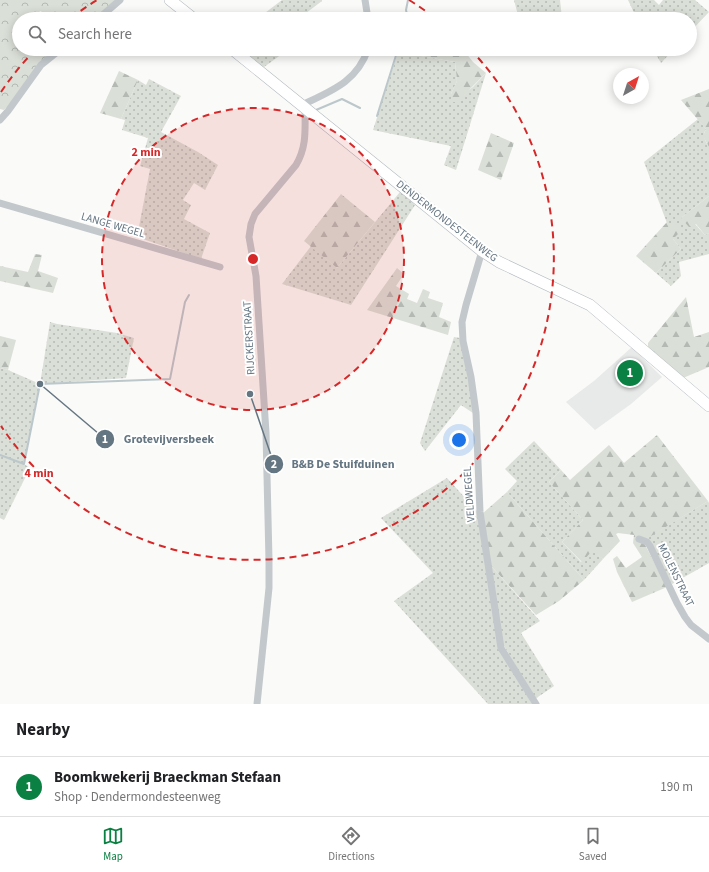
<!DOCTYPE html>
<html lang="en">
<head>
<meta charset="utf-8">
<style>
	:root { --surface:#fff; --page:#f6f6f6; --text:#202124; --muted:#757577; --line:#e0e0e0; --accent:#0b8043 }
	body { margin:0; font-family:"Source Sans 3",sans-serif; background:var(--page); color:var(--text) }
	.compass { position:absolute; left:613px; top:68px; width:36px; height:36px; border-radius:50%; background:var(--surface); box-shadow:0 2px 10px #0003; rotate:39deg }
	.you { position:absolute; left:459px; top:440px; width:14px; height:14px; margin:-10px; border:3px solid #fff; border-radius:50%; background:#1a73e8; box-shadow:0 0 0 6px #1a73e833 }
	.badge { display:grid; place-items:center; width:26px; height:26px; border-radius:50%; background:var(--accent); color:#fff; font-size:13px; font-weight:700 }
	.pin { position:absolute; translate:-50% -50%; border:2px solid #fff; box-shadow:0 1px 4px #0006 }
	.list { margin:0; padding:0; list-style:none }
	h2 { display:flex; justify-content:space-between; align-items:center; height:52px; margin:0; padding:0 16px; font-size:17px }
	h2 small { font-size:13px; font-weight:400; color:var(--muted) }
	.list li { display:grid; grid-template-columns:26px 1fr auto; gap:12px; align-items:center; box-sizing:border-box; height:60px; padding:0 16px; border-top:1px solid var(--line) }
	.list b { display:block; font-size:15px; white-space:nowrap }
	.list p { margin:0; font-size:13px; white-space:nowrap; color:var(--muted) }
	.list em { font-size:13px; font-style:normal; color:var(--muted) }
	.icon { flex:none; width:22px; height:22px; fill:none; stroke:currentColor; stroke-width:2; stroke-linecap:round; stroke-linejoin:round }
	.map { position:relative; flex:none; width:709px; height:704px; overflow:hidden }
	.search { position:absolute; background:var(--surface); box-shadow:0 2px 10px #0003; left:12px; right:12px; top:12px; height:44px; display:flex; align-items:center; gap:10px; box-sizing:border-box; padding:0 14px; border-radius:22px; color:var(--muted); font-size:15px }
	.sheet { height:112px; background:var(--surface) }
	nav { display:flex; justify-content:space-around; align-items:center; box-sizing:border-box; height:56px; border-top:1px solid var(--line); background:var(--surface); font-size:11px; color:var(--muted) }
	nav a { display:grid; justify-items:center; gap:2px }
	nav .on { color:var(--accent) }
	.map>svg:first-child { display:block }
</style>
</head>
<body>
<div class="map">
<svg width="709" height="704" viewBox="0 0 709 704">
	<defs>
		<pattern id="grass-dots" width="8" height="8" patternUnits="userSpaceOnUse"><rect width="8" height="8" fill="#dadfd7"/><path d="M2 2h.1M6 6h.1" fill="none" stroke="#b4b9b4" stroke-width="1.8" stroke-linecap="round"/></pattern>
		<pattern id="forest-firs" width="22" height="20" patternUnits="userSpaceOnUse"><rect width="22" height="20" fill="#dadfd7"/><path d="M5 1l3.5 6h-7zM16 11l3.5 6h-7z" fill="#b4b9b4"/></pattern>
		<pattern id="park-crowns" width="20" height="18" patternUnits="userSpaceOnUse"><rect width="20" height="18" fill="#dadfd7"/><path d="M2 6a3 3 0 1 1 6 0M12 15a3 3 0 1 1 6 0" fill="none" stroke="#b4b9b4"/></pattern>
	</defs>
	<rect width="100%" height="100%" fill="#fafaf8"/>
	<!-- built -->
	<path fill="#e8e9e9" d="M632 347 662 377 631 404 595 430 566 402 594 381Z"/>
	<!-- grass -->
	<path fill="url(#grass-dots)" d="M282 0H322V1L298 19H257Z
		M514 0H560L562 19H519Z
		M628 0H654L659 5 663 0H695L709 12 690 32V19H637Z
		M259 49H289L264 67 249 56Z
		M540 49H559L549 56Z
		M653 49H674L661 63Z
		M398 52 455 62 457 81 451 94V102L473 87 486 73 456 170 444 165 451 146 373 130Z
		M149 79 181 96 161 132 198 152 218 165 205 190 194 183 183 200 191 205 184 219 210 233 201 259 137 237 150 169 140 166 148 138 122 130 125 120 121 119 138 80 146 85Z
		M698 119 706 129C702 135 705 141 709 147V196L681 218 695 224 705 235 709 233V254L679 262 681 276 671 286 656 273 681 249 673 239 644 162Z
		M400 192 415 205 351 305 282 284 311 246 337 268Z
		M50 322 57 324 117 333 134 338 126 378 40 384 24 464 30 468 4 520 0 518V368L8 370 40 384Z
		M454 337 460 338 469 379 473 413 461 405 425 451 420 443Z
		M534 441 561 470 549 482 583 520 562 542 581 562 592 550 603 559 584 580 507 492 517 481 505 469Z
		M447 478 478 512 498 646 532 704H488L394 601 433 573 381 518Z
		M708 501 709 503V563L672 584 647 538Z
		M491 566 540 621 521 633 554 686 535 699 503 644Z"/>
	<!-- forest -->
	<path fill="url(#forest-firs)" d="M399 49H467L466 53 473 62 486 73 457 102H451V94L457 81 455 62 398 52Z
		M119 71 138 80 121 119 100 113Z
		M709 89V147L703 136 706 129 681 100Z
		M491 133 514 143 501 180 478 170Z
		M341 194 375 222 337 268 304 241Z
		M709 196V233L705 235 696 224 689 227 681 218Z
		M667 222 669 227 674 223 681 231 673 239 681 249 656 273 636 256Z
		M35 254 42 255 38 271 58 278 53 293 0 281V266L28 272Z
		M397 268 404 274 396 286 409 294 407 299 417 303 423 289 430 292 428 298 443 303 439 317 451 322 448 335 367 310Z
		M686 297 694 337 709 332V367L683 378 648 347V343Z
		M0 336 16 340 8 370 0 368Z
		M657 435 708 501 643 541 667 587 632 602 617 572 613 559 617 556 626 568 642 557 633 543 634 535 618 533 616 534 620 541 603 559 592 551 582 562 562 542 583 520 549 482 561 470 570 480 609 445 624 463Z
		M507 492 584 580 559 601 536 615 491 566 482 514Z"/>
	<!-- park -->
	<path fill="url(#park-crowns)" d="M0 0H119L96 19H56L40 11 36 19H19V49H57L4 110 0 109Z"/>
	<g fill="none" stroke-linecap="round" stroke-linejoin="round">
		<!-- stream -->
		<path stroke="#bbc7cb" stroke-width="2" d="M408 0 406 10 408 19
			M316 110 342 99 360 108
			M377 116 398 49
			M0 455 24 464 40 384 170 379 185 302 189 295"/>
		<!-- secondary casing -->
		<g stroke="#b3babf" stroke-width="12">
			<path id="secondary" d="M170 0 194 19
				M232 49 482 251 499 262 590 305 709 406"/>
		</g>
		<!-- minor -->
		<path stroke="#c3c8cc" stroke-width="7" d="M365 0 368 19
			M98 19 120 0
			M302 105C331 91 357 82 368 49
			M0 120 8 111 41 65 61 49
			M0 203 220 267
			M482 251 466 305 462 322 463 341 471 377 476 413 480 512 501 648 536 704
			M639 539 647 542 650 546 677 603 685 617 691 625 709 639
			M257 704 269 588V560L266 433 256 276 249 237 251 224 255 214 296 165C307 146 305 130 305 109"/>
		<!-- secondary -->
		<use href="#secondary" stroke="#fff" stroke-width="11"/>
	</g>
	<!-- distance rings -->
	<circle cx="253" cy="259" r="151" fill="#d62828" fill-opacity=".12"/>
	<g fill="none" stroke="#d62828" stroke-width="2" stroke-dasharray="7 5">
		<circle cx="253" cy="259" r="151"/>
		<path d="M1 92A302 302 0 0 1 36 49M71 18A302 302 0 0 1 97 0M409 0A302 302 0 0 1 435 18M470 49A302 302 0 1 1 1 426"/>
	</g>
	<g text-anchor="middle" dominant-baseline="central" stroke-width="4" stroke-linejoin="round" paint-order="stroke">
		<!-- street labels -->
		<g font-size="11" fill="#657683" stroke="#fff">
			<text transform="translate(447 221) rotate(38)">DENDERMONDESTEENWEG</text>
			<text transform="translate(113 225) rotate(16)">LANGE WEGEL</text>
			<text transform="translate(249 338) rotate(-93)">RIJCKERSTRAAT</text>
			<text transform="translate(469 494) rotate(-94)">VELDWEGEL</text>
			<text transform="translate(676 575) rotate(64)">MOLENSTRAAT</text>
		</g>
	</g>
	<circle cx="253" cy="259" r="6" fill="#d62828" stroke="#fff" stroke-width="2"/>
	<g font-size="12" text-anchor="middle" font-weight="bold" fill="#d62828" stroke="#fff" stroke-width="4" stroke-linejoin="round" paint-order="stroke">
		<text x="146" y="156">2 min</text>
		<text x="39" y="477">4 min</text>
	</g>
	<!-- callouts -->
	<path fill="none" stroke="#657683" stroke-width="1.5" d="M40 384L105 439M250 394L274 464"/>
	<g fill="#657683" stroke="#fff" stroke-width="1.5">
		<circle cx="40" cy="384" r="4"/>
		<circle cx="250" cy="394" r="4"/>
		<circle cx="105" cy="439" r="10"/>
		<circle cx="274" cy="464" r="10"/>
	</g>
	<g font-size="12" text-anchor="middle" font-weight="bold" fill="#fff">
		<text x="105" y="443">1</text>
		<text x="274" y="468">2</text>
	</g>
	<g font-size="12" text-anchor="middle" font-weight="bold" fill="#657683" stroke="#fff" stroke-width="4" stroke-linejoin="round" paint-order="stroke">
		<text x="169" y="443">Grotevijversbeek</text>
		<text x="343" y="468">B&amp;B De Stuifduinen</text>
	</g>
</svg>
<svg class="compass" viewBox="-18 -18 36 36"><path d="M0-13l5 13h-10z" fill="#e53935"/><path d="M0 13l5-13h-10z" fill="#757577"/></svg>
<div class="you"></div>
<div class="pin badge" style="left:630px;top:373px">1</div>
<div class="search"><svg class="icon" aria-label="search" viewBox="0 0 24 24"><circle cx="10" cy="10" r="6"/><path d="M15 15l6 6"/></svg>Search here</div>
</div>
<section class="sheet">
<h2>Nearby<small></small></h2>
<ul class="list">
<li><span class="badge">1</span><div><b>Boomkwekerij Braeckman Stefaan</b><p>Shop · Dendermondesteenweg</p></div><em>190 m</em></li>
</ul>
</section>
<nav>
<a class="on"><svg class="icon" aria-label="map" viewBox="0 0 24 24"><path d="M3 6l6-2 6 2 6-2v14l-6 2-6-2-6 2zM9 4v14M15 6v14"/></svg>Map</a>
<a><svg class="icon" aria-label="directions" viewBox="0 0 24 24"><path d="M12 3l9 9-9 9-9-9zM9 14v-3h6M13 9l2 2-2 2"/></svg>Directions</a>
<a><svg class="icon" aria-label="saved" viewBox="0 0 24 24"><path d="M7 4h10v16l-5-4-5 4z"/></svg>Saved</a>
</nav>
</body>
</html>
